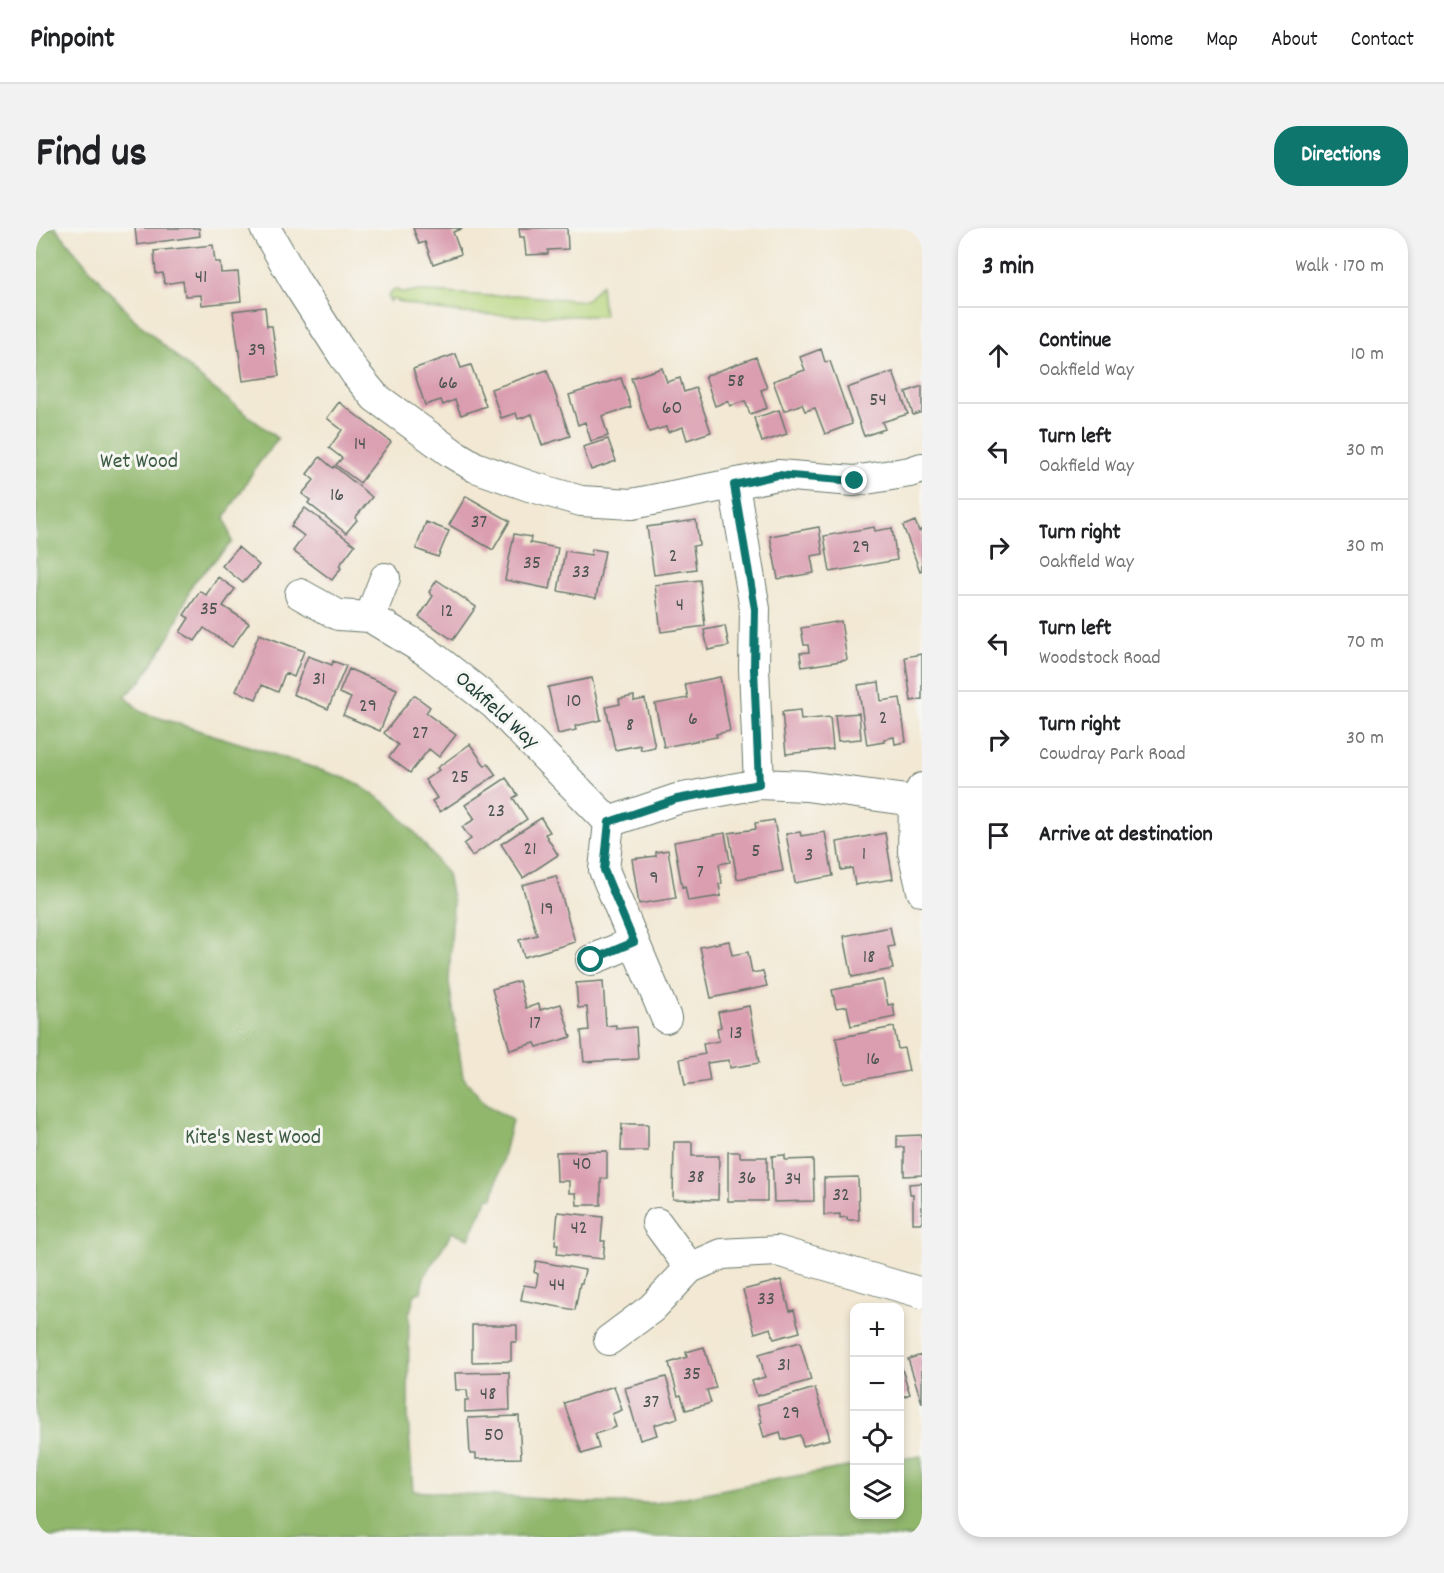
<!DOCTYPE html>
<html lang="en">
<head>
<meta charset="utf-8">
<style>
	:root { --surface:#fff; --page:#f2f2f2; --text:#202124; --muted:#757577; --line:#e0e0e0; --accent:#0f766e }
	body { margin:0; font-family:Dekko,sans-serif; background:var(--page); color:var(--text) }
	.controls { position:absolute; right:18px; bottom:18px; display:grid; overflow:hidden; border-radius:12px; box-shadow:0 3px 9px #0003 }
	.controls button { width:54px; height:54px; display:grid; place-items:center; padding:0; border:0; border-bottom:2px solid var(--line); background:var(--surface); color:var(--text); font:30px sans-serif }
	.stop { position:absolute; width:18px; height:18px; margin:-14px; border:4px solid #0f766e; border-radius:50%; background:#fff }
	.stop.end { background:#0f766e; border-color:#fff; box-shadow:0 2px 6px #0008 }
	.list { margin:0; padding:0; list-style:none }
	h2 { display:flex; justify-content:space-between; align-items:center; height:78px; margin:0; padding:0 24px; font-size:26px }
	h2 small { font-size:20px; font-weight:400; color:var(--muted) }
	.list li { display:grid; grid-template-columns:39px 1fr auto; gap:18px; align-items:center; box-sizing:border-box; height:96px; padding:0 24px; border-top:2px solid var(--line) }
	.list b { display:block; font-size:22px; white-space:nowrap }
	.list p { margin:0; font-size:20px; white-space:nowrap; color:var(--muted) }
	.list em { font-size:20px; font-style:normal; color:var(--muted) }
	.icon { flex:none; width:33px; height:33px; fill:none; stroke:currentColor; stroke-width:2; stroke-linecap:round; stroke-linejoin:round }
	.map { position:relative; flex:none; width:886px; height:1309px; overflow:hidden; border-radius:24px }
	header { display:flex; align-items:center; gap:36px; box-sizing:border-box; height:84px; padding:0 30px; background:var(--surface); border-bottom:2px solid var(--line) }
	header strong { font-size:28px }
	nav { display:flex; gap:33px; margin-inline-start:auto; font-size:21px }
	.intro { display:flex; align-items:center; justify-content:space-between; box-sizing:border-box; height:144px; padding:0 36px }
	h1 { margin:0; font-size:42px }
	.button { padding:15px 27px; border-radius:24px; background:var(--accent); color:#fff; font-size:21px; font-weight:700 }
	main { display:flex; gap:36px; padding:0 36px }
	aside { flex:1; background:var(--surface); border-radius:24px; box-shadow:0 3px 9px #0003 }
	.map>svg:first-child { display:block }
</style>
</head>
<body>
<header>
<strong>Pinpoint</strong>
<nav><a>Home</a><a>Map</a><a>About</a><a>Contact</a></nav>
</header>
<div class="intro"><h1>Find us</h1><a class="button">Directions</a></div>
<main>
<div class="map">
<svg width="886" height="1309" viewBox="0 0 886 1309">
	<rect width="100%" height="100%" fill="#f6f6f2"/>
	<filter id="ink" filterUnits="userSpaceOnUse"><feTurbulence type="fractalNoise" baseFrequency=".0167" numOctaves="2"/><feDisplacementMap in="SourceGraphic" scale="12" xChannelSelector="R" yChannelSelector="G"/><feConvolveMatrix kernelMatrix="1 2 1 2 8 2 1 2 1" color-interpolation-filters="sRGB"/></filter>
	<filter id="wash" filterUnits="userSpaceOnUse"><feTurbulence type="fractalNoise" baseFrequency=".008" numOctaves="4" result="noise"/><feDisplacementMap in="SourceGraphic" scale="24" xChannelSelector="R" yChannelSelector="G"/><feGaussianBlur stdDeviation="1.35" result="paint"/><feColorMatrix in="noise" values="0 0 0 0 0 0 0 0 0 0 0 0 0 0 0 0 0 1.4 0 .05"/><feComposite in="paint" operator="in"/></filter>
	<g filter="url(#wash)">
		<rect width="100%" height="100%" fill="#f2e8d3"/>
		<!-- green -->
		<path fill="#b7d67e" stroke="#6b8a59" stroke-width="1.5" d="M565 57 568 88C501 87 418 92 356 71L354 74 352 68 355 63 359 61 367 65 378 63 453 68 480 67 549 73Z"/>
		<!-- forest -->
		<path fill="#91b76d" stroke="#587a50" stroke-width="1.5" d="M0 0H20L41 26 98 91 168 153 242 211 220 239 189 289 196 314 157 355 134 408 105 453 89 468 105 484 228 523 317 553 353 577 381 607 411 646 417 676 413 754 427 849 449 876 476 892 457 970H452L433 1010 416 1004 388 1049 385 1064 379 1066 373 1087 372 1189 377 1263 492 1270 552 1275H620L714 1256 818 1238V1286H864V1231L886 1228V1309H0Z"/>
		<g id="blocks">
			<!-- building -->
			<path fill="#da9eb0" d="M99 0H163L164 8 101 17Z
				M377 0H427L417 4 425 26 397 36 389 14 383 16Z
				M483 0H531L532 21 512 22V26L490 27 488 9H484Z
				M177 17 179 34H184L185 45 202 44 205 73 166 77 165 67 149 68 147 53 128 56 127 45 120 46 118 23Z
				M229 79 231 98H236L243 148 207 153 197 83Z
				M785 121 789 134 794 133 816 196 789 206 779 180 769 183 766 176 748 183 737 153 769 142 764 129Z
				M420 126 425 140 435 137 450 178 425 187 419 172 407 177 405 172 389 177 377 141Z
				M720 129 731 160 725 162 731 180 714 186 709 173 694 178 692 173 679 178 669 148Z
				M626 140 631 154 644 150 648 164 660 160 675 204 651 212 647 199 632 204 630 199 613 204 595 150Z
				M511 142 534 208 506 217 496 186 482 191 480 185 465 190 455 161Z
				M857 144 872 186 846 194 849 201 828 208 811 160Z
				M585 150 595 179 566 188 572 208 555 213 549 194 542 197 533 167Z
				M886 158V184L877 187 870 164Z
				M303 174 355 214 324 255 300 237 306 230 293 220 306 202 291 190Z
				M743 182 751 206 726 214 718 190Z
				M572 211 580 233 555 242 547 219Z
				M284 229 297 240 298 238 336 269 319 290 321 292 310 305 272 275 274 272 266 266 278 252 271 246Z
				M430 268 474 293 457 322 413 297Z
				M269 280 319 317 303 338 305 340 296 352 257 323 268 308 255 298Z
				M660 292 663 317 657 318 660 341 618 347 611 299Z
				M879 293 883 303 886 301V342L884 343 867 298Z
				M390 294 413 303 402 329 380 321Z
				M783 299 787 326 775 328 778 345 742 351 734 308Z
				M838 299 839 303 856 300 861 332 794 344 788 308Z
				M478 306 495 309 494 315 522 320 514 361 469 352Z
				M202 319 223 337 207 355 186 338Z
				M556 321 569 323 560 370 522 363 529 323 555 327Z
				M182 349 199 361 187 378 213 395 196 419 168 400 159 413 144 404 153 390 148 387 164 363 170 367Z
				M401 352 440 379 417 412 383 389 397 368 393 364Z
				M664 352 669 398 625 404 619 357Z
				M805 393 811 432 766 439 764 425 773 424 772 417H768L765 400Z
				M689 398 693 418 672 422 668 402Z
				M223 406 268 423 258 449 249 445 242 464 226 457 220 471 200 463Z
				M886 426V471L875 473 869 429Z
				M272 428 296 437 297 433 310 438 292 481 257 466Z
				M313 441 361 461 344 503 307 487 315 470 303 465Z
				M684 449 694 503 680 506 681 509 628 519 619 476 652 470 649 456Z
				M556 450 565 492 539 498 540 502 522 506 512 459Z
				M843 454 845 473 864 470 870 514 859 516 858 509 848 511V514L831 517 822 457Z
				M378 467 394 479 390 485 420 507 403 529 393 521 374 545 353 529 362 517 348 505Z
				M598 468V473L609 471 619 519 605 522 604 517 579 522 570 479 584 476 583 471Z
				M764 482 765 492 794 489 797 521 750 526 746 484Z
				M823 485 825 511 802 513 799 487Z
				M434 516 449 538 452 536 460 547 404 584 396 573 401 570 389 552 403 542 401 540Z
				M470 550 482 567 477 570 491 591 436 628 428 616 435 611 426 599 439 591 429 577Z
				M505 590 514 604 509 606 522 627 487 650 465 616Z
				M738 592 747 643 701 651 693 605 720 601 719 595Z
				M764 604 765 608 789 604 797 648 759 655 750 606Z
				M689 605 694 634 683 636 686 655 683 656 685 668 652 673 649 658 646 659 638 614Z
				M849 605 857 651 819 657 816 640 805 642 801 614Z
				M632 622 640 670 603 676 596 631 620 628V624Z
				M520 648 539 714 488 729 483 712 501 707 486 657Z
				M854 699 858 718 852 719 857 741 816 749 808 708Z
				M693 713 696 727 712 724 716 745 727 743 731 758 675 770 664 719Z
				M847 752 852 777 857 776 859 789 815 798 811 778 800 780 796 762Z
				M483 753 490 780 503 776 504 782 525 776 535 809 501 819 499 815 474 822 456 761Z
				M567 753 570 798 580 797V801L600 799 602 831 548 834 545 803 553 802 551 779 542 780 540 755Z
				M713 778 723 835 694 840 693 832 671 835 674 853 649 857 644 831 669 826 667 816 683 813 681 800 685 799 682 784Z
				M858 799 862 821 868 820 873 843 808 855 800 810Z
				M586 896H612V923H585Z
				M886 907V947L868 948V919L861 920V908Z
				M638 914H656V928H683L682 972 637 971Z
				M571 923V950L565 951V977H541L540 965H533V953H521L520 924Z
				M692 924H704V929H731V973H692Z
				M749 927V932L777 931 778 973 738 974 736 928Z
				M822 949 823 992H811V989L804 990V986L788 987V950Z
				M886 955V995H877V966H874L873 956Z
				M522 984 567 989 565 1013H569L567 1031 521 1026 522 1016H519Z
				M500 1033 549 1042 546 1055H544L539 1082 485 1072 488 1057 500 1059 502 1046 498 1044Z
				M745 1052 754 1083 758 1082 764 1104 738 1111 735 1100 719 1105 707 1062Z
				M436 1097H481V1114H475V1133L436 1134Z
				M764 1114 775 1152 721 1168 716 1153 729 1149 723 1126Z
				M668 1119 680 1160 671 1162 675 1175 650 1182 645 1167 642 1168 633 1135 651 1129 650 1124Z
				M886 1127V1175L872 1131Z
				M864 1135 874 1166 864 1170Z
				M473 1144 474 1182 429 1184V1172H432L431 1162H420L419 1145Z
				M630 1149 642 1190 618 1197 621 1207 604 1212 589 1160Z
				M578 1158 586 1182 576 1186 580 1199 559 1206 563 1220 546 1226 528 1175Z
				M779 1160 794 1211 767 1218 764 1207 746 1212 744 1204 728 1209 724 1195 726 1194 721 1177Z
				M483 1188 485 1230 440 1231V1226H434L432 1190Z"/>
		</g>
	</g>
	<g filter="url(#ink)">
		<use href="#blocks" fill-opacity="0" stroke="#69796c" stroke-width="1.5"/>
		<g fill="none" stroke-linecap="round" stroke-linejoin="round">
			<!-- minor casing -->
			<g stroke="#69796c" stroke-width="32">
				<path id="minor" d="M229 0 260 54 307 127 320 146 339 169 416 225 439 239 493 258 545 273 596 276 742 247 818 253 874 244 886 240
					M698 257 719 381 718 440 723 556
					M264 366 302 387 334 389 390 423 459 477 573 594 568 642 630 790
					M334 389 349 350
					M886 560 878 573 877 624 886 663
					M573 594 641 571 723 556 770 558 878 573
					M555 732 598 714
					M621 995 654 1040
					M573 1112 616 1080 654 1040 686 1026 741 1023 886 1065"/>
			</g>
			<!-- minor -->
			<use href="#minor" stroke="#fff" stroke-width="30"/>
		</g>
	</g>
	<g fill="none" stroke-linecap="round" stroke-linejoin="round" filter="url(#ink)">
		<!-- route -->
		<path stroke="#0f766e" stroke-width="8" d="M555 732 598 714 568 642 573 594 641 571 723 556 718 440 719 381 698 257 742 247 819 253"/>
	</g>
	<g text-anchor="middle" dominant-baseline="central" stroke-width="6" stroke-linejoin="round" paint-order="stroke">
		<!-- number labels -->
		<g font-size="20" fill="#4e5553">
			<text x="165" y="50">41</text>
			<text x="221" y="123">39</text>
			<text x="700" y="154">58</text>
			<text x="412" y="156">66</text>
			<text x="842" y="173">54</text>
			<text x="636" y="181">60</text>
			<text x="324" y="217">14</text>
			<text x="301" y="268">16</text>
			<text x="443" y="295">37</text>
			<text x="825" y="320">29</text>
			<text x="637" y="329">2</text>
			<text x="496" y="336">35</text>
			<text x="545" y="345">33</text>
			<text x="644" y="378">4</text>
			<text x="173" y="382">35</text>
			<text x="411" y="384">12</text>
			<text x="283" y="452">31</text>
			<text x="538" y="474">10</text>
			<text x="332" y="479">29</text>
			<text x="847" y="491">2</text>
			<text x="657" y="492">6</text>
			<text x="594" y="498">8</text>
			<text x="384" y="506">27</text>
			<text x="424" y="550">25</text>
			<text x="460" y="584">23</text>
			<text x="494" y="622">21</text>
			<text x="720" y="624">5</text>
			<text x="828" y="627">1</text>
			<text x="773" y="628">3</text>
			<text x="664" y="645">7</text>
			<text x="618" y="651">9</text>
			<text x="511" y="682">19</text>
			<text x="833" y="730">18</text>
			<text x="499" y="796">17</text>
			<text x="700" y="806">13</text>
			<text x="837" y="832">16</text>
			<text x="546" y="937">40</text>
			<text x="660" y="950">38</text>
			<text x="711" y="951">36</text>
			<text x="757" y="952">34</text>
			<text x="805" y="968">32</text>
			<text x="543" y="1001">42</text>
			<text x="521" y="1058">44</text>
			<text x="730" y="1072">33</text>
			<text x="748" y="1138">31</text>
			<text x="656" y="1147">35</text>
			<text x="452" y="1167">48</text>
			<text x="615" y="1175">37</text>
			<text x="755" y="1186">29</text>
			<text x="458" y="1208">50</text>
		</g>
		<!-- park labels -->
		<g font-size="22" fill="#3d5c43" stroke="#f6f6f2">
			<text x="103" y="234">Wet Wood</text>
			<text x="217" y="910">Kite's Nest Wood</text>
		</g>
		<!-- street labels -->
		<g font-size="22" fill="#1f3d34" stroke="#f6f6f2">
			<text transform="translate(460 483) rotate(42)">Oakfield Way</text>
		</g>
	</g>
</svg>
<div class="controls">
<button>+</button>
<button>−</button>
<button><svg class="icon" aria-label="locate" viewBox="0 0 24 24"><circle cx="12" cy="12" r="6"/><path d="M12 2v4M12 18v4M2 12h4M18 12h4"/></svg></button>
<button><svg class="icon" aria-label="layers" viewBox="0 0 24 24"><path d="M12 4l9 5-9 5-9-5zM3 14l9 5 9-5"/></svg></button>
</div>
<div class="stop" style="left:555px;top:732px"></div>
<div class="stop end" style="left:819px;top:253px"></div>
</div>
<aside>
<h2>3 min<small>Walk · 170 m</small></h2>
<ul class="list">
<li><svg class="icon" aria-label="ahead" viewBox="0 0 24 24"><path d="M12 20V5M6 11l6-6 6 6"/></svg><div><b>Continue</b><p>Oakfield Way</p></div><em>10 m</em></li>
<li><svg class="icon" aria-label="left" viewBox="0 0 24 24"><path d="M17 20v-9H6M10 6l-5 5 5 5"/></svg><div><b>Turn left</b><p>Oakfield Way</p></div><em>30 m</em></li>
<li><svg class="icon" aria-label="right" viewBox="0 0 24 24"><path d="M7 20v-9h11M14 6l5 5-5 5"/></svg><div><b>Turn right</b><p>Oakfield Way</p></div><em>30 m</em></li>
<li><svg class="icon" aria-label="left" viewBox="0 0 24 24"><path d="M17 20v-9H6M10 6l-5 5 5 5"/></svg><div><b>Turn left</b><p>Woodstock Road</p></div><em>70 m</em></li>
<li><svg class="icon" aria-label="right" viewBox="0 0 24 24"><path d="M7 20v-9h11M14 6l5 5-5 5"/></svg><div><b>Turn right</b><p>Cowdray Park Road</p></div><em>30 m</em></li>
<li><svg class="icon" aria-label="arrive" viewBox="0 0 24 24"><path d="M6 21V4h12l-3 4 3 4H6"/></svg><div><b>Arrive at destination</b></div></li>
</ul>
</aside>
</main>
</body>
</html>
